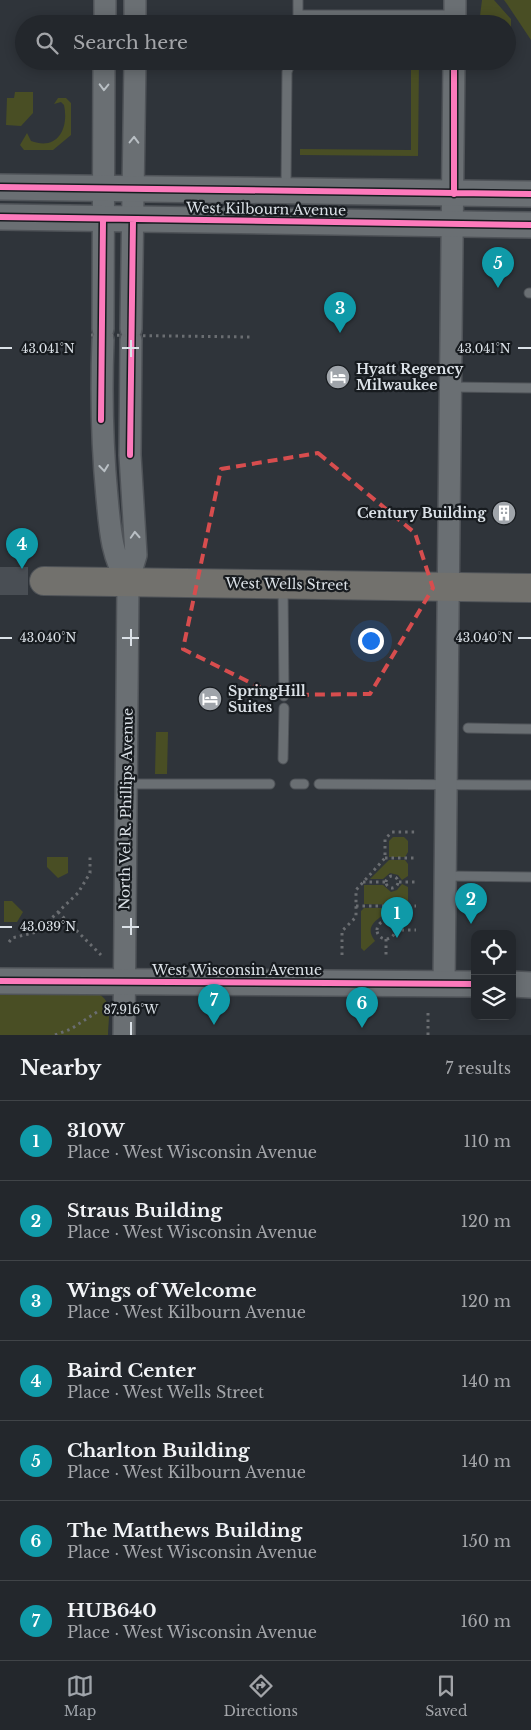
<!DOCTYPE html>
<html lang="en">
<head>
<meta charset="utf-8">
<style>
	:root { --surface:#23272c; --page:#2b2f34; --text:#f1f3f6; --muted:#a3a5a9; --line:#404448; --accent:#9fa4aa }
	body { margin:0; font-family:"Libre Baskerville",serif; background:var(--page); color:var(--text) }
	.controls { position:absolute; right:15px; bottom:15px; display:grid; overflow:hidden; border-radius:10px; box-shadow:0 2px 12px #0003 }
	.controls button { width:45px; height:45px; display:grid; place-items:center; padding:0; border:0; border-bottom:1px solid var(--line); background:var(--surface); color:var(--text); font:25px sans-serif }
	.you { position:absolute; left:370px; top:640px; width:18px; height:18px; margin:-12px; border:4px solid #fff; border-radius:50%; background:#1a73e8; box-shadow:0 0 0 8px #1a73e833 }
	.badge { display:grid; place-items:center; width:32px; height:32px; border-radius:50%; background:var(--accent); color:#fff; font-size:16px; font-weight:700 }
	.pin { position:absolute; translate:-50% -41px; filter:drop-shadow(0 1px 2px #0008) }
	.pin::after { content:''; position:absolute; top:26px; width:18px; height:15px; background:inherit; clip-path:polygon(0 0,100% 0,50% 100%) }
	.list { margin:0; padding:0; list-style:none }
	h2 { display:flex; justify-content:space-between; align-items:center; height:65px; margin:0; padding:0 20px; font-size:21px }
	h2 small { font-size:16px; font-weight:400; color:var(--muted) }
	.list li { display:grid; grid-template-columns:32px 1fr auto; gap:15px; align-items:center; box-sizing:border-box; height:80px; padding:0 20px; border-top:1px solid var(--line) }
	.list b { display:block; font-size:19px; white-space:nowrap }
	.list p { margin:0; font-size:16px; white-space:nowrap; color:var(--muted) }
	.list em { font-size:16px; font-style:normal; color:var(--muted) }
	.icon { flex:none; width:28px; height:28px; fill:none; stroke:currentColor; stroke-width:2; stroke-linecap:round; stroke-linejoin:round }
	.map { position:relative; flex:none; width:531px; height:1035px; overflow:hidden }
	.search { position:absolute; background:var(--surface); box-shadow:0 2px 12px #0003; left:15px; right:15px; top:15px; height:55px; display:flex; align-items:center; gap:12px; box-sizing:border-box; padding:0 18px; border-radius:28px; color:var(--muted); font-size:19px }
	.sheet { height:625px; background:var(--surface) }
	nav { display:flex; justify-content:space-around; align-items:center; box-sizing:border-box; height:70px; border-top:1px solid var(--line); background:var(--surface); font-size:14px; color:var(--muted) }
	nav a { display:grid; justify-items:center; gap:2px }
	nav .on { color:var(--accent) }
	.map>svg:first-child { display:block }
</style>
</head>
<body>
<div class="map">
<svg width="531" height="1035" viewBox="0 0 531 1035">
	<rect width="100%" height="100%" fill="#2f343a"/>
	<!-- green -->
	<path fill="#494e24" d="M482 0H494L511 19V31L507 34V24H479Z
		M504 0H531V40L507 4Z
		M411 61H419L418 156 300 155V149L411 150Z
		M15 92H33V113L21 126 6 125 7 98H14Z
		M58 98H66L71 103V135L53 150H24L20 145 27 133 31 141C58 151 69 128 64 105L61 102 54 104Z
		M156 732H168L167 774H155Z
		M393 837H404L408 841V852L405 857H389V841Z
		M47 857H68V873L58 878 47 867Z
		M389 860H405L408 864V876L402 880 398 875 390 873 383 879H370Z
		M402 884 408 887V902L404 905 364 904V885H383L391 892 397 890Z
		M4 901H12L23 912 17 922H4Z
		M364 908H385V914C376 920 364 927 375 941L364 951 361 948V911Z
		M0 993 100 995C113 1002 108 1022 108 1035H0Z"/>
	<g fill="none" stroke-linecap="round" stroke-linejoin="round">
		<!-- primary-tunnel -->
		<path stroke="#494e54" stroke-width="28" stroke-dasharray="28 14" stroke-linecap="butt" d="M0 581H44"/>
		<!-- service casing -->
		<g stroke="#4f5358" stroke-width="11">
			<path id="service" d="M298 15H455
				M298 24V0
				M286 188 287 72 291 61
				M529 293H531
				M451 387 531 388
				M283 587 284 696
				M468 728 531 729
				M283 759 284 708
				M127 784H270
				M295 784H304
				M319 784 531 785
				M445 876 531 877"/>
		</g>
		<!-- tertiary casing -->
		<g stroke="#4f5358" stroke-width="24">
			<path id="tertiary" d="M455 0V24
				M105 24V0
				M135 24V0
				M103 329 104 61
				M131 329 135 61
				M103 340C101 393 102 444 107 497 110 528 111 556 128 582
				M444 984 454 61
				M124 1035 128 582 136 555 130 455 131 340"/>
		</g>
		<!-- secondary casing -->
		<g stroke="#4f5358" stroke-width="28">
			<path id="secondary" d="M0 187 531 194
				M0 217 531 225
				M0 981 475 984
				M512 984 531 985"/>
		</g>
		<!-- primary casing -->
		<g stroke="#4f5358" stroke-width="30">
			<path id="primary" d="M44 581 531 588"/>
		</g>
		<!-- path -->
		<path stroke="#6a6d71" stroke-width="3" stroke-dasharray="2.5 4" stroke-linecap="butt" d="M385 858H416
			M386 882a6 6 0 1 1 12 0a6 6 0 1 1-12 0Z
			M363 882H386
			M399 882H415
			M356 906H416
			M386 906 387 921
			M58 912 101 955
			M377 930a9 9 0 1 1 18 0a9 9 0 1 1-18 0Z
			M395 930H416
			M386 939V955
			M9 942 12 938 37 932 78 893 90 873V854
			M342 955V931L356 917V890L385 858V839L392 832H415
			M55 1035 71 1029 100 1010
			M428 1035V1010"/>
		<!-- service -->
		<use href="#service" stroke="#6a6f73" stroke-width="9"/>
		<!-- tertiary -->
		<use href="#tertiary" stroke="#6a6f73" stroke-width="21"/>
		<!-- secondary -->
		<use href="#secondary" stroke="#6a6f73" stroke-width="25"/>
		<!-- primary -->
		<use href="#primary" stroke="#72716d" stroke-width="28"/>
		<!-- path-bridge -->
		<path stroke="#6a6d71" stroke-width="3" stroke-dasharray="2.5 4" stroke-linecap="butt" d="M91 335 250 337"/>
		<!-- cycleway casing -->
		<g stroke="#171b1f" stroke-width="9">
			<path id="cycleway" d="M0 187 531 194
				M454 194V61
				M0 217 531 225
				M101 420 103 219
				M130 455 133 219
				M0 981 475 984"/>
		</g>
		<!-- cycleway -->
		<use href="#cycleway" stroke="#fd7abc" stroke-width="6"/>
	</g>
	<!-- one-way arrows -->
	<defs><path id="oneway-chevron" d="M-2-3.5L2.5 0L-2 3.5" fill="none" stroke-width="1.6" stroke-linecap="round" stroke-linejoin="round" transform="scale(1.25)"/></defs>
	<g stroke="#b9bfc4">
		<use href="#oneway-chevron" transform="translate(104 87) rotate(91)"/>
		<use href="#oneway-chevron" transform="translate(134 140) rotate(-89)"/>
		<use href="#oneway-chevron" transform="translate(104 468) rotate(84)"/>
		<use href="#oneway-chevron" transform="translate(135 535) rotate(-93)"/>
	</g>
	<!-- marked area -->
	<path fill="none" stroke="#d74d4e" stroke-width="4" stroke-dasharray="10 6" stroke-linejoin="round" d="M318 453 415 533 433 588 370 694 275 695 183 649 221 469Z"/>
	<!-- ticks -->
	<path fill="none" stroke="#dbe1e7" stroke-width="2" d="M131 340V357M0 348H12M122 348H139M518 348H531M131 629V646M0 638H12M122 638H139M518 638H531M131 918V935M0 927H12M122 927H139M131 1022V1035"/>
	<!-- icons -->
	<defs>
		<g id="hotel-disc" transform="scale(1.25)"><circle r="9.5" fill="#9fa4aa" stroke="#171b1f"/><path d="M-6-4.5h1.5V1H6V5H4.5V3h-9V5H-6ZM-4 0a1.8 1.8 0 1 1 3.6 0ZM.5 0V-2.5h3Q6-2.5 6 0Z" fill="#fff"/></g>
		<g id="building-disc" transform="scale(1.25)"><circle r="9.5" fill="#9fa4aa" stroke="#171b1f"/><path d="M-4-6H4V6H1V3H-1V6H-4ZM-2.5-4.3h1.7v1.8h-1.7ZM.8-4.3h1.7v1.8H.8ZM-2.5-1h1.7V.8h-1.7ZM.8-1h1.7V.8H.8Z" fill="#fff"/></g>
	</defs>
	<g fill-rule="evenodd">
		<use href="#hotel-disc" x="338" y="377"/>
		<use href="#building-disc" x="504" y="513"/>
		<use href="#hotel-disc" x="210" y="699"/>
	</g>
	<g text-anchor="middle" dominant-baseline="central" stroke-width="4.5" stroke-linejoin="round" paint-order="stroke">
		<!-- street labels -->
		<g font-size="14" fill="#dbe1e7" stroke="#171b1f">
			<text transform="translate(266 209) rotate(1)">West Kilbourn Avenue</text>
			<text transform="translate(287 584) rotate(1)">West Wells Street</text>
			<text transform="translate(126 809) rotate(-89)">North Vel R. Phillips Avenue</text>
			<text x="237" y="970">West Wisconsin Avenue</text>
		</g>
		<!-- poi labels -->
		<g font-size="14" font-weight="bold" fill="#dbe1e7" stroke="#171b1f" text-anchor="start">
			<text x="356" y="369">Hyatt Regency<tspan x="356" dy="16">Milwaukee</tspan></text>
			<text x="486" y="513" text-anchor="end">Century Building</text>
			<text x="228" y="691">SpringHill<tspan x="228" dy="16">Suites</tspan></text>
		</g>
	</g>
	<g font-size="12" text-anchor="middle" fill="#dbe1e7" stroke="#171b1f" stroke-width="4.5" stroke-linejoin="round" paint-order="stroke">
		<text x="48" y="353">43.041°N</text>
		<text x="484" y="353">43.041°N</text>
		<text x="48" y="642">43.040°N</text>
		<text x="484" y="642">43.040°N</text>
		<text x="48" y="931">43.039°N</text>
		<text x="131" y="1014">87.916°W</text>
	</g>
</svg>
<div class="controls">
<button><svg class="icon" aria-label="locate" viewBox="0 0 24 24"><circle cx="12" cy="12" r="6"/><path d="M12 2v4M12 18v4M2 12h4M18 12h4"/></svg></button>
<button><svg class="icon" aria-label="layers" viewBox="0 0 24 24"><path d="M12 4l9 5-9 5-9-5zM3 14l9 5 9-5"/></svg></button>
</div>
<div class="you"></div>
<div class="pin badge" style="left:397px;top:938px;background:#0f9aa8">1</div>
<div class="pin badge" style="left:471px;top:924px;background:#0f9aa8">2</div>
<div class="pin badge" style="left:340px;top:333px;background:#0f9aa8">3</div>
<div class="pin badge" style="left:22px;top:569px;background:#0f9aa8">4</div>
<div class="pin badge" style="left:498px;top:288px;background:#0f9aa8">5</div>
<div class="pin badge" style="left:362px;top:1028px;background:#0f9aa8">6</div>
<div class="pin badge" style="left:214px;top:1025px;background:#0f9aa8">7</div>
<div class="search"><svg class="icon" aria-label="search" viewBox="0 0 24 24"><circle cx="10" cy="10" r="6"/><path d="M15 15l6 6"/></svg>Search here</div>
</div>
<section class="sheet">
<h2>Nearby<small>7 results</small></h2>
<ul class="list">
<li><span class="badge" style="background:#0f9aa8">1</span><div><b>310W</b><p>Place · West Wisconsin Avenue</p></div><em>110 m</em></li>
<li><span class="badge" style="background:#0f9aa8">2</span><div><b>Straus Building</b><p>Place · West Wisconsin Avenue</p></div><em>120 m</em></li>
<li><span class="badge" style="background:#0f9aa8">3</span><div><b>Wings of Welcome</b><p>Place · West Kilbourn Avenue</p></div><em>120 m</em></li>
<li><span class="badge" style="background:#0f9aa8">4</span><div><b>Baird Center</b><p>Place · West Wells Street</p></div><em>140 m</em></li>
<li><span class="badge" style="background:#0f9aa8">5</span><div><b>Charlton Building</b><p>Place · West Kilbourn Avenue</p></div><em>140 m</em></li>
<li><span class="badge" style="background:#0f9aa8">6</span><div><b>The Matthews Building</b><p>Place · West Wisconsin Avenue</p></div><em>150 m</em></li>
<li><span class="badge" style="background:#0f9aa8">7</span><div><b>HUB640</b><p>Place · West Wisconsin Avenue</p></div><em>160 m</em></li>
</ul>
</section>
<nav>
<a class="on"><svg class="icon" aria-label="map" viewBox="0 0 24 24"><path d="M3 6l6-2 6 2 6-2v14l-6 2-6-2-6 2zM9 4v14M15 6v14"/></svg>Map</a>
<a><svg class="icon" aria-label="directions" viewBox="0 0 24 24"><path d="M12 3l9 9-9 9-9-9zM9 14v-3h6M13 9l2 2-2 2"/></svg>Directions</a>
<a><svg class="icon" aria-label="saved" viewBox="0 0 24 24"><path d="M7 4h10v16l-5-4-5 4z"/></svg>Saved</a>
</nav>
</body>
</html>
